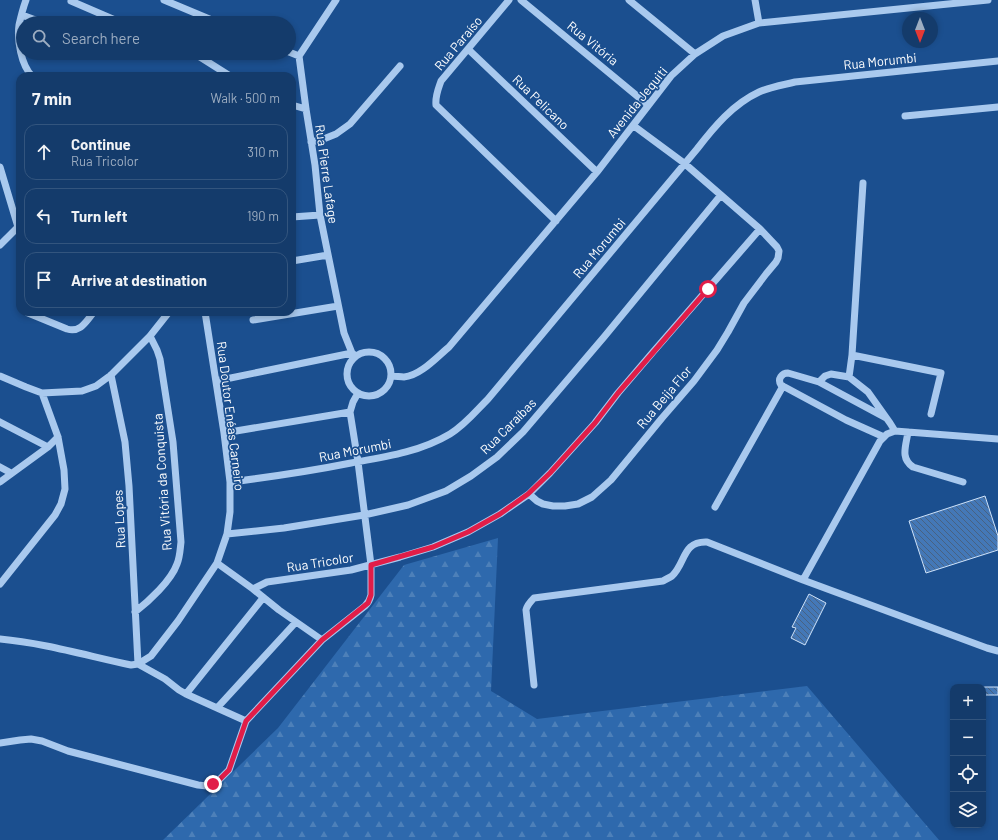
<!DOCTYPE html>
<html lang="en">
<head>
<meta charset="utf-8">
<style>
	:root { --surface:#143b6b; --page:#1d4271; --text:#f1f3f6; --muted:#9dadc1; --line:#33557e }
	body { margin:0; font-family:Barlow,sans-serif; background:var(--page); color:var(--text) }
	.controls { position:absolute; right:12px; bottom:12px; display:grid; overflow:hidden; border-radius:8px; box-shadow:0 2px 6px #0003 }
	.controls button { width:36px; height:36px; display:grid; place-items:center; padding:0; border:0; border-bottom:1px solid var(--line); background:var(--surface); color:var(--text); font:20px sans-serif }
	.compass { position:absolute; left:902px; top:12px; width:36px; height:36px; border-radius:50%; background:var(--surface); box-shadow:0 2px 6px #0003; rotate:180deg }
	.stop { position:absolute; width:12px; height:12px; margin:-9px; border:3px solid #e11d48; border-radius:50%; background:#fff }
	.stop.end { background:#e11d48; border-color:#fff; box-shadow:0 1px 4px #0008 }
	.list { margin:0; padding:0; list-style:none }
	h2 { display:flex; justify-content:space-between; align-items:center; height:52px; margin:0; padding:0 16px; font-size:17px }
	h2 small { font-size:13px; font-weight:400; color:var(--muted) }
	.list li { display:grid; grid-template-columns:26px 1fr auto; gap:12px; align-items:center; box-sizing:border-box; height:56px; margin:0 8px 8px; padding:0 8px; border:1px solid var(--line); border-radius:12px }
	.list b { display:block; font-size:15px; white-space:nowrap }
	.list p { margin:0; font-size:13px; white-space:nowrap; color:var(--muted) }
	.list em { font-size:13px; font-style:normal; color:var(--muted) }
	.icon { flex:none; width:22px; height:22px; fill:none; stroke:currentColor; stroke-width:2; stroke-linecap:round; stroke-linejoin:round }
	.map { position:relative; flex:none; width:998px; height:840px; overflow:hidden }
	.search { position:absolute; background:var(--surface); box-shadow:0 2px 6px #0003; left:16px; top:16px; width:280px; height:44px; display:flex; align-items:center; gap:10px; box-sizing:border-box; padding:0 14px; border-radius:22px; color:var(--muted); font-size:15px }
	.panel { position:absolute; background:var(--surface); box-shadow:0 2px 6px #0003; left:16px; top:72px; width:280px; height:244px; border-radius:12px }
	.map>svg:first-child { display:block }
</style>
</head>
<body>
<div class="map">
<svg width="998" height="840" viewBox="0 0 998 840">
	<defs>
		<pattern id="forest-firs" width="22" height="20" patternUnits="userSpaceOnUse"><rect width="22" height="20" fill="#2e69ad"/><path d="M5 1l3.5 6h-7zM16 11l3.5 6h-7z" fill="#4d80b9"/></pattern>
		<pattern id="building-back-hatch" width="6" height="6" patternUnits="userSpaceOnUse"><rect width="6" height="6" fill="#4478b7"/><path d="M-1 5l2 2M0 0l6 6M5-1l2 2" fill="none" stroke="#486282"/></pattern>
	</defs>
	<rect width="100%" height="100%" fill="#1b4f8f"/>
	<!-- forest -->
	<path fill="url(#forest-firs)" d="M498 538 491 691 537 719 807 686 939 840H163L278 728 404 565Z"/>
	<!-- building -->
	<path fill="url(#building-back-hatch)" stroke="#cfe3fa" d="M985 496 998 536V550L926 573 909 521Z
		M809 594 826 603 805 645 791 638 796 628 792 627Z
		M983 687H998V695H983Z"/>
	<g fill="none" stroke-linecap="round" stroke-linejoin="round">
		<!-- minor -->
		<path stroke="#a9c9ee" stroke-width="7" d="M26 0C23 8 21 16 19 25 17 40 21 65 32 76
			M164 0 219 23
			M336 0 299 56 306 109 315 165 320 215 344 333 352 353 356 356
			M509 0 441 81C438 90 435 96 436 105L556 221
			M521 0 648 105
			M629 0 695 54
			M755 0 759 23
			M71 1 122 23
			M22 15 44 23
			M468 49 597 172
			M289 52 299 56
			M192 53 200 57 230 76
			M292 105 306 109
			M905 116 998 107
			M311 142 321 140 336 134 350 124 400 66
			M0 167 18 227
			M292 217 320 215
			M0 245 20 225
			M292 261 328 255
			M28 313 67 329C81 333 86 321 94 312
			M253 320 338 306
			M347 374a22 22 0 1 1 44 0a22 22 0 1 1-44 0Z
			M852 355 941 373 931 414
			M111 375 125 442 129 486 138 664 165 679 179 690 186 694 246 721
			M0 376 26 387 42 393 82 391 96 386 111 375 150 336 169 312
			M391 376C396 376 400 377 404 377 420 376 437 357 449 347L597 172 671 76 695 54 723 36 759 23 988 0
			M849 377 852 355 863 183
			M216 381 352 353
			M819 382 886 418
			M0 422 48 447
			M908 432C906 446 900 458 913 467L963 482
			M224 433 350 412
			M884 437 846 420 781 385C777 379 782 373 788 373L819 382 825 376 831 374 849 377 868 392 890 423 895 431
			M0 467 11 473
			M0 482 48 447 58 437
			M230 482C270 477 311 471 351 463 385 457 420 452 450 434 465 425 476 411 488 399L697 149C714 127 733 104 759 92 770 87 783 85 795 82L998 61
			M529 494 537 501 543 504 553 506H565L578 504 592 497 611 480 662 418 694 381 717 350 728 332 744 303 766 274 776 262 778 258 779 251 777 247 760 229 684 163 634 126
			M715 507 783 386
			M227 534 284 528 364 515 408 505 446 491 471 476 497 457 523 432 604 337 721 195
			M217 563 253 589 279 610 322 640
			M803 580 880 441 887 434 895 431 998 439
			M0 584 55 515 61 504 65 489 64 470 58 437 42 393
			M253 589 267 582 351 570 400 557 433 547 468 532 500 514 529 494 550 473 595 423 618 393 653 352 760 229
			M135 612C149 601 171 581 177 564 180 557 180 550 181 542L173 442 160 359 157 350 150 336
			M0 639C44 643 88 656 131 665L138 664 151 656 178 621 217 563 227 534 230 512V482L224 433 205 312
			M534 685 526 610C527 605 530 602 534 598L663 581C666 579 669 578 672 576 686 563 682 541 707 542L803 580 987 648 998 651
			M186 694 263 598
			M217 708 296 622
			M0 743 20 740 31 739 42 741 68 751 198 785 207 786 213 784 218 781 229 770 246 721 322 640 365 606C368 603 370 600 371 595V565L358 462 350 412 353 402 358 393"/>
	</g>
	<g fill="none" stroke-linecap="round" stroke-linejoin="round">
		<!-- route -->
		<path stroke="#e11d48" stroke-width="5" d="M213 784 218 781 229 770 246 721 322 640 368 603 371 595V565L433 547 468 532 500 514 528 494 550 473 595 423 618 393 708 289"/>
	</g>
	<g text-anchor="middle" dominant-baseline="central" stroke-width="3.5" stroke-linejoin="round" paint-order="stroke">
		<!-- street labels -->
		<g font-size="13" fill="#fff" stroke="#1b4f8f">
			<text transform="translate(458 43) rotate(-50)">Rua Paraíso</text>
			<text transform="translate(593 43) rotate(39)">Rua Vitória</text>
			<text transform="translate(880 61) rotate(-6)">Rua Morumbi</text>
			<text transform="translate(541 102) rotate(44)">Rua Pelicano</text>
			<text transform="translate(637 102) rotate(-51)">Avenida Jequiti</text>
			<text transform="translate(327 174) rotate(82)">Rua Pierre Lafage</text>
			<text transform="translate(599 248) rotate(-50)">Rua Morumbi</text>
			<text transform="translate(664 397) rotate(-50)">Rua Beija Flor</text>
			<text transform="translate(231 416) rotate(83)">Rua Doutor Enéas Carneiro</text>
			<text transform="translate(508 426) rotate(-45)">Rua Caraíbas</text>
			<text transform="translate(355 450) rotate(-11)">Rua Morumbi</text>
			<text transform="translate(162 482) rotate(-94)">Rua Vitória da Conquista</text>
			<text transform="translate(119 519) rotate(-93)">Rua Lopes</text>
			<text transform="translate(320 562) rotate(-9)">Rua Tricolor</text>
		</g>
	</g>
</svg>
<div class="controls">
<button>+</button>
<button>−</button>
<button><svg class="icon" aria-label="locate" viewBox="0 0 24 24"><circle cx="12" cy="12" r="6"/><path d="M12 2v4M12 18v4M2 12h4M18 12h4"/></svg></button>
<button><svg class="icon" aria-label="layers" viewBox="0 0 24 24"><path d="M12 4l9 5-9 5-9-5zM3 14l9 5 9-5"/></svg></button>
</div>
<svg class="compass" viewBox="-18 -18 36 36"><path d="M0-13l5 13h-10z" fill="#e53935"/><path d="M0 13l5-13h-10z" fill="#9dadc1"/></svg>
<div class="stop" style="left:708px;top:289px"></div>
<div class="stop end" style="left:213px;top:784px"></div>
<div class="search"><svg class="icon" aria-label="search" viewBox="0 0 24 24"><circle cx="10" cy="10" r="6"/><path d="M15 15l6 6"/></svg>Search here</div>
<section class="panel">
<h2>7 min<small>Walk · 500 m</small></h2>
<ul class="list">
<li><svg class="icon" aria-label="ahead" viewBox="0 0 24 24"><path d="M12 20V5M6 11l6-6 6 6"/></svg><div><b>Continue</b><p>Rua Tricolor</p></div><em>310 m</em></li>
<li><svg class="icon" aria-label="left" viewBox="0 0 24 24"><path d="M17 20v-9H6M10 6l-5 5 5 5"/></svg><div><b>Turn left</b></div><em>190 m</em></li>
<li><svg class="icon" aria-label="arrive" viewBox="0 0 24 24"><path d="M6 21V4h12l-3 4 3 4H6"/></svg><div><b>Arrive at destination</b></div></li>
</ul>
</section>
</div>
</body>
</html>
